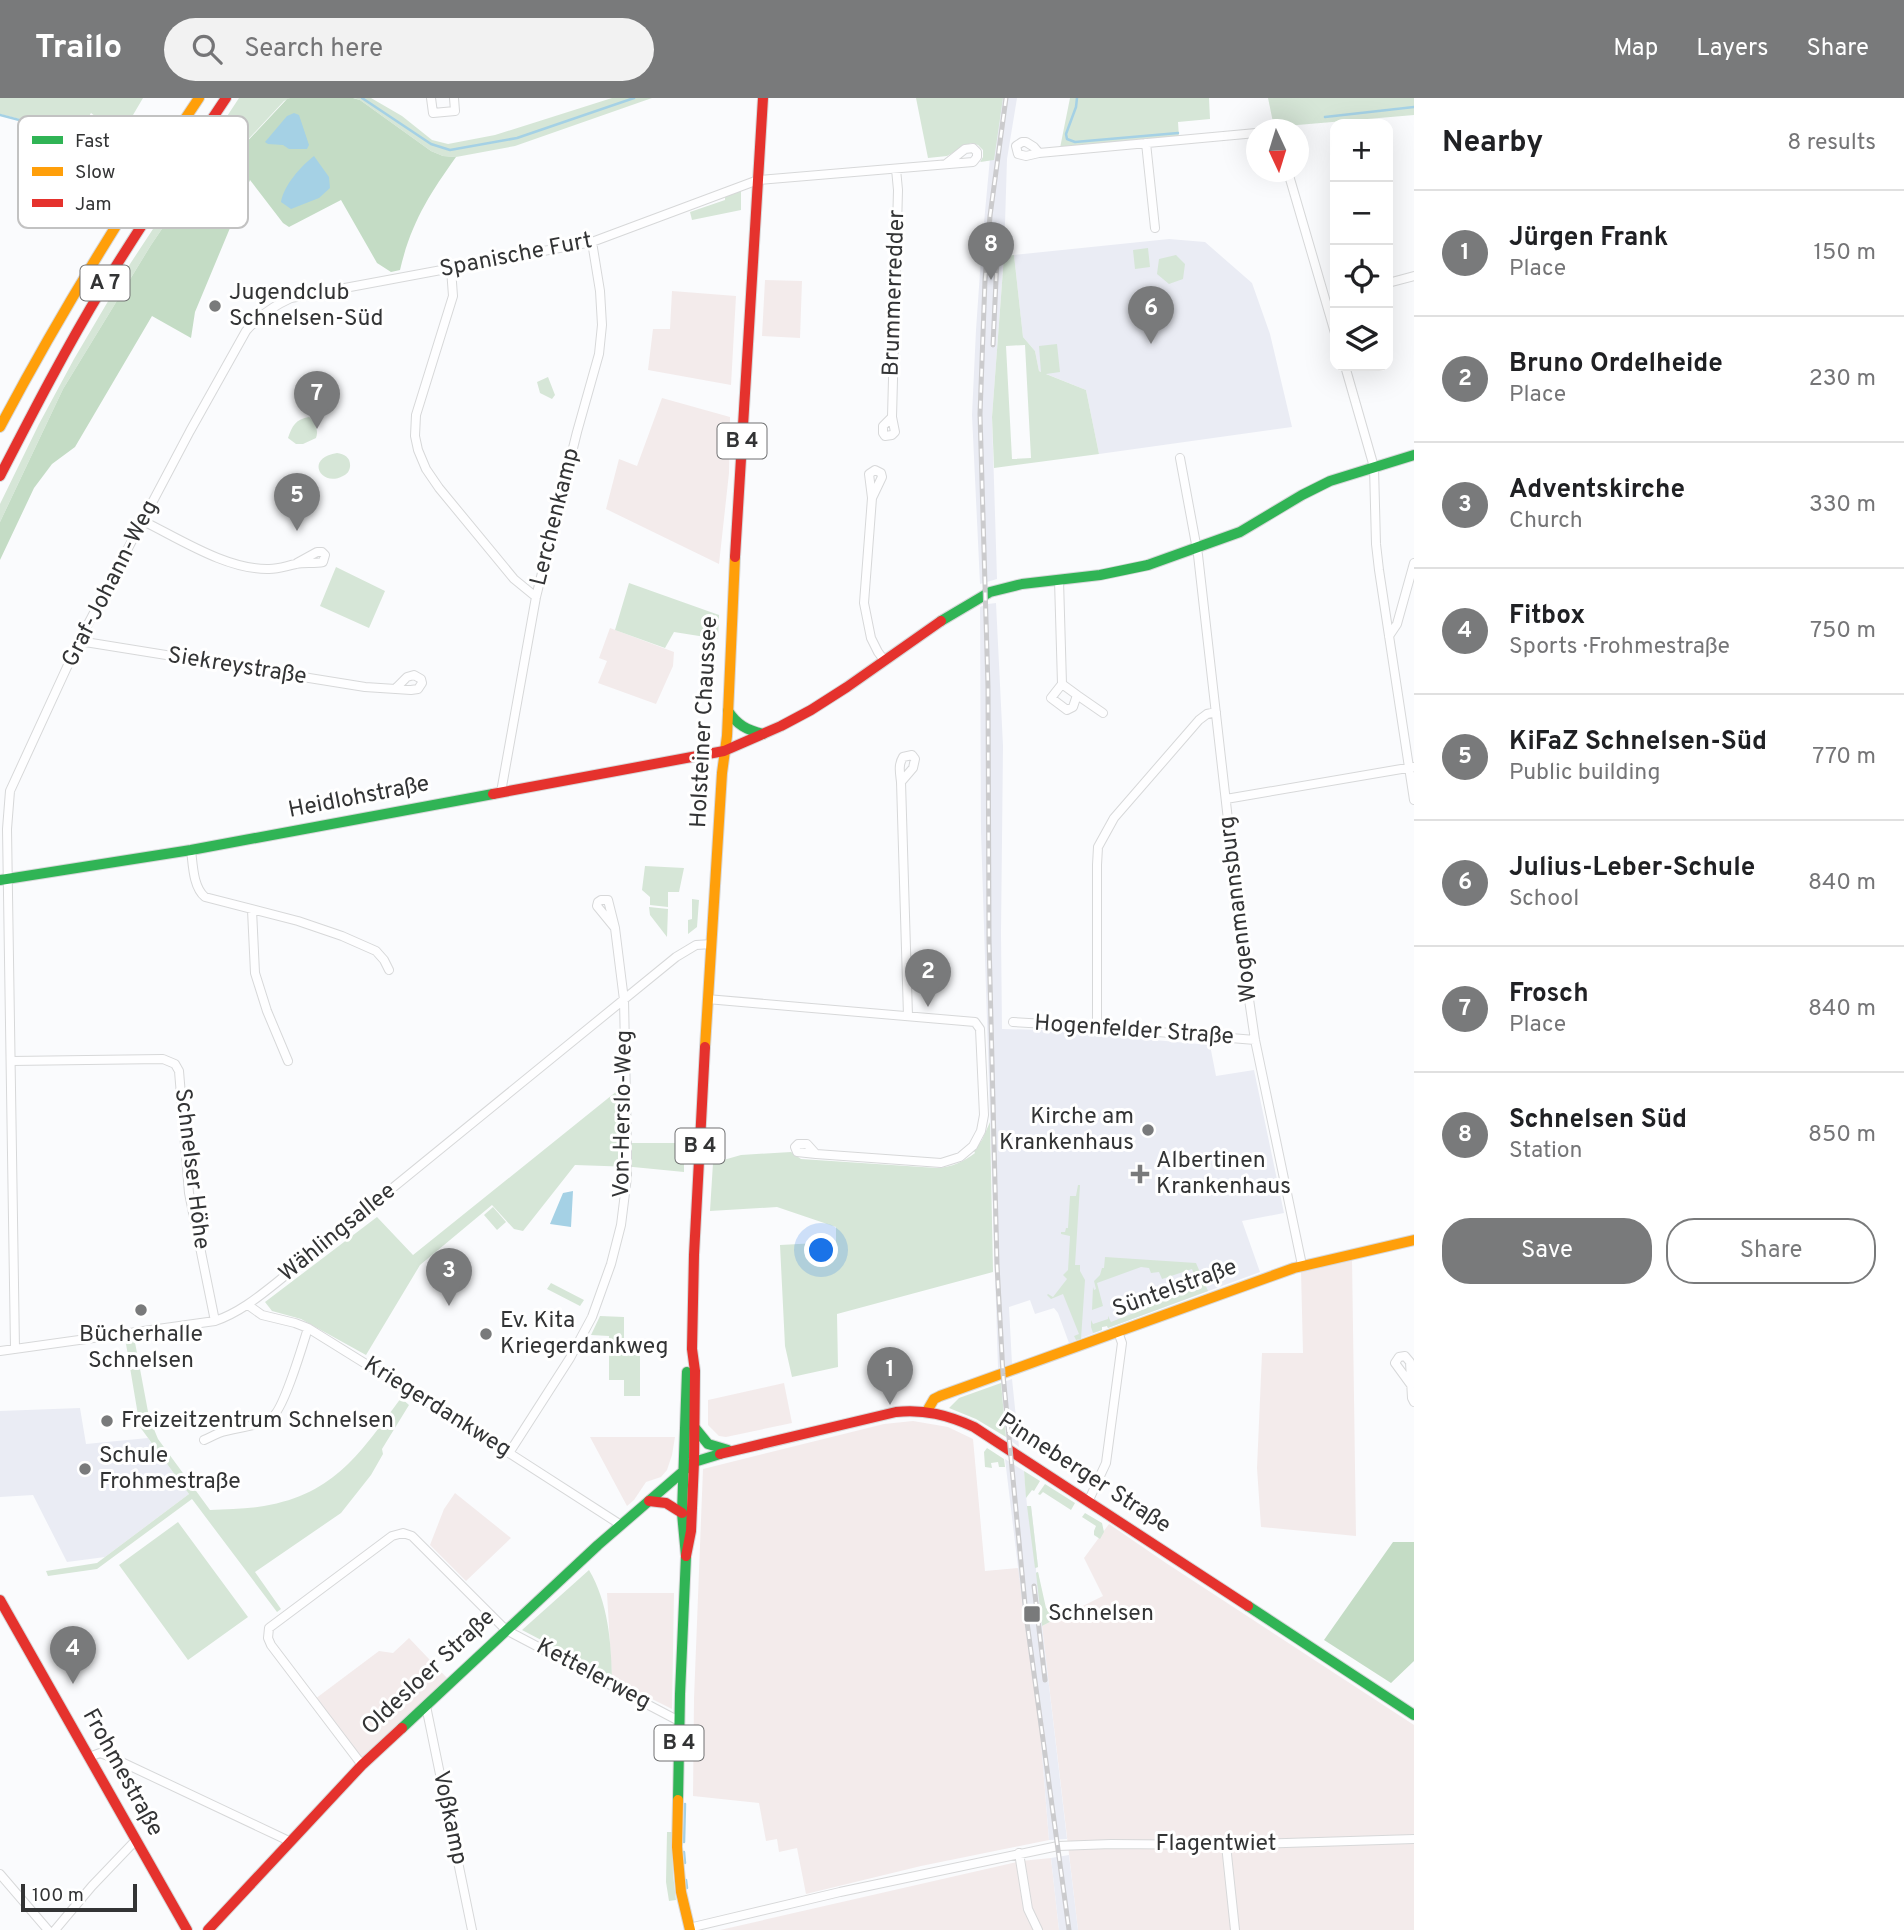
<!DOCTYPE html>
<html lang="en">
<head>
<meta charset="utf-8">
<style>
	:root { --surface:#fff; --page:#f2f2f2; --text:#202124; --muted:#757577; --line:#e0e0e0; --accent:#797a7b }
	body { margin:0; font-family:Overpass,sans-serif; background:var(--page); color:var(--text) }
	.controls { position:absolute; right:21px; top:21px; display:grid; overflow:hidden; border-radius:14px; box-shadow:0 7px 28px #0002 }
	.controls button { width:63px; height:63px; display:grid; place-items:center; padding:0; border:0; border-bottom:2px solid var(--line); background:var(--surface); color:var(--text); font:35px sans-serif }
	.compass { position:absolute; left:1246px; top:21px; width:63px; height:63px; border-radius:50%; background:var(--surface); box-shadow:0 7px 28px #0002; rotate:176deg }
	.scale { position:absolute; left:21px; bottom:18px; width:116px; box-sizing:border-box; padding-left:7px; border:4px solid #333435; border-top:0; font-size:19px; line-height:24px; white-space:nowrap; color:#333435; -webkit-text-stroke:5px #fff; paint-order:stroke }
	.you { position:absolute; left:822px; top:1153px; width:24px; height:24px; margin:-18px; border:5px solid #fff; border-radius:50%; background:#1a73e8; box-shadow:0 0 0 10px #1a73e833 }
	.badge { display:grid; place-items:center; width:46px; height:46px; border-radius:50%; background:var(--accent); color:#fff; font-size:23px; font-weight:700 }
	.pin { position:absolute; translate:-50% -58px; filter:drop-shadow(0 2px 4px #0008) }
	.pin::after { content:''; position:absolute; top:37px; width:24px; height:21px; background:inherit; clip-path:polygon(0 0,100% 0,50% 100%) }
	.list { margin:0; padding:0; list-style:none }
	h2 { display:flex; justify-content:space-between; align-items:center; height:91px; margin:0; padding:0 28px; font-size:30px }
	h2 small { font-size:23px; font-weight:400; color:var(--muted) }
	.list li { display:grid; grid-template-columns:46px 1fr auto; gap:21px; align-items:center; box-sizing:border-box; height:126px; padding:0 28px; border-top:2px solid var(--line) }
	.list b { display:block; font-size:26px; white-space:nowrap }
	.list p { margin:0; font-size:23px; white-space:nowrap; color:var(--muted) }
	.list em { font-size:23px; font-style:normal; color:var(--muted) }
	.actions { display:flex; gap:14px; padding:21px 28px }
	.actions a { flex:1; padding:16px 0; border:2px solid var(--accent); border-radius:28px; text-align:center; font-size:24px; color:var(--accent) }
	.actions .main { background:var(--accent); color:#fff }
	.icon { flex:none; width:38px; height:38px; fill:none; stroke:currentColor; stroke-width:2; stroke-linecap:round; stroke-linejoin:round }
	.map { position:relative; flex:none; width:1414px; height:1832px; overflow:hidden }
	header { display:flex; align-items:center; gap:42px; box-sizing:border-box; height:98px; padding:0 35px; background:var(--accent); color:#fff }
	header strong { font-size:33px }
	nav { display:flex; gap:38px; margin-inline-start:auto; font-size:24px }
	.search { width:490px; height:63px; background:var(--page); display:flex; align-items:center; gap:18px; box-sizing:border-box; padding:0 24px; border-radius:38px; color:var(--muted); font-size:26px }
	main { display:flex }
	aside { flex:1; background:var(--surface) }
	.map>svg:first-child { display:block }
</style>
</head>
<body>
<header>
<strong>Trailo</strong>
<div class="search"><svg class="icon" aria-label="search" viewBox="0 0 24 24"><circle cx="10" cy="10" r="6"/><path d="M15 15l6 6"/></svg>Search here</div>
<nav><a>Map</a><a>Layers</a><a>Share</a></nav>
</header>
<main>
<div class="map">
<svg width="1414" height="1832" viewBox="0 0 1414 1832">
	<rect width="100%" height="100%" fill="#fafbfd"/>
	<!-- commercial -->
	<path fill="#f3ebeb" d="M765 182 802 183 800 240 762 238Z
		M672 193 736 198 731 287 648 272 653 231H670Z
		M662 300 730 319 729 375 719 466 606 411 619 361 637 368Z
		M610 530 674 554 673 568 656 606 598 585 607 563 599 560Z
		M1352 1160 1356 1438 1261 1429 1257 1370 1262 1255H1303L1301 1173Z
		M784 1285 792 1325 726 1339 719 1338 708 1327V1302Z
		M913 1323 948 1329 973 1341 985 1473 1019 1470 1024 1519 1040 1631 1049 1742 921 1768 806 1796 797 1750 779 1754 777 1741 766 1743 759 1705 693 1698 694 1601 703 1371 884 1326Z
		M590 1339H675L672 1357 667 1372 661 1379 646 1384 634 1402 627 1408Z
		M455 1395 511 1440 466 1483 430 1447 444 1411Z
		M1109 1426 1166 1465 1414 1627V1832H1078L1042 1528 1103 1498 1084 1460Z
		M607 1495H674L672 1611 612 1581Z
		M409 1540 448 1581 362 1660 315 1601 379 1553 393 1555Z
		M1051 1760 1059 1832H720L1021 1763Z"/>
	<!-- built -->
	<path fill="#eaecf4" d="M999 0H1017L1007 61 1004 158 992 319 997 481 980 486 972 317 976 232 982 146 990 60Z
		M1169 141 1205 144 1252 185 1270 236 1292 329 1099 356 1086 292 1039 273 1035 253 1023 239 1014 157Z
		M996 505 1003 648 1001 835 1002 931 1044 932 1210 947 1216 978 1254 972 1284 1115 1242 1123 1260 1174 1108 1230 1107 1228 1102 1229V1232L1069 1245 1058 1215 1054 1210 1035 1216 1030 1202 1009 1209 1012 1266 998 1270 981 734 980 509 988 506Z
		M1012 1281 1019 1349 1006 1339 1001 1285Z
		M80 1310 86 1346 148 1340 189 1396 105 1459 67 1464 33 1397 0 1399V1313Z
		M1005 1361 1024 1373 1027 1408H1031L1038 1469 1036 1470V1474H1038L1043 1503 1042 1528 1067 1741 1049 1742 1040 1631 1024 1519Z
		M1069 1757 1078 1832H1059L1051 1760Z"/>
	<!-- green -->
	<path fill="#d6e6d7" fill-rule="evenodd" d="M0 0H143L133 17 104 25 91 15 78 36 0 16Z
		M239 0H290L284 3 242 48 237 69 200 75 151 147 63 291 0 424V406L39 326 74 261 130 166Z
		M354 0H371L402 18 432 42 448 46 495 37 612 0H652L515 48 456 59 443 58 431 53 360 2Z
		M916 0H1003L994 62 980 64 983 59V52L978 47 971 45 947 58 928 60Z
		M1070 0H1209L1210 21 1178 24 1179 39 1060 50Z
		M1268 0H1414V17L1274 29Z
		M741 93V112L692 122 690 114 725 102V98Z
		M1148 150 1150 169 1135 171 1133 152Z
		M1014 157 1023 239 1035 253 1039 273 1041 274 1039 248 1057 246 1060 274 1046 276 1086 292 1099 356 994 370 992 319 1004 158ZM1025 247 1031 360 1012 361 1006 248Z
		M1176 157 1185 166 1183 181 1169 186 1157 176 1159 161Z
		M548 279 555 297 552 301 540 295 537 284Z
		M309 319C315 324 319 332 316 340L303 346H296L288 340C292 328 296 321 309 319Z
		M337 355C345 356 351 360 350 369 349 374 347 376 343 378 321 390 304 360 337 355Z
		M336 469 385 493 369 530 320 508Z
		M629 485 719 517 718 541 674 534 665 550 615 532Z
		M645 768 684 770 679 794H668V809L650 807V799L642 792Z
		M692 801 699 802 697 829 688 836V822L692 821Z
		M649 809 668 811 667 839 650 817Z
		M622 989 624 1045H684V1074L633 1069 575 1067 523 1133 514 1131 492 1107 420 1167 366 1257 301 1221 272 1213 265 1204 377 1119 413 1157Z
		M990 1024 993 1174 837 1216 838 1269 792 1279 785 1248 780 1147 836 1144V1129L777 1109 710 1113 713 1065 741 1057 791 1054 801 1061 937 1070C952 1069 963 1064 975 1055L974 1053 982 1042Z
		M1078 1087H1080L1075 1167H1080V1173L1085 1182 1081 1241 1076 1242 1074 1238 1079 1236 1063 1196 1051 1201 1047 1197 1048 1196 1053 1199 1067 1181 1063 1177 1068 1172 1070 1138 1061 1136V1134H1065L1066 1130H1068L1070 1098H1076Z
		M493 1109 506 1124 497 1132 484 1117Z
		M1105 1159 1196 1165 1208 1193 1108 1230 1107 1228 1102 1229V1232L1093 1235 1091 1229V1222L1093 1226 1108 1221V1218L1111 1224 1199 1189 1192 1171 1162 1181 1159 1174 1151 1175 1149 1170 1141 1169 1097 1185 1103 1208 1092 1212 1093 1189 1094 1192 1096 1191 1094 1183 1100 1177 1102 1170H1104Z
		M551 1185 584 1202 580 1208 547 1191Z
		M600 1218 624 1219V1243L640 1244V1298H624V1282H609V1238L591 1237Z
		M134 1239 149 1319 158 1341 210 1412C228 1411 247 1411 264 1408 335 1396 361 1354 401 1300L409 1307 382 1351 383 1356 371 1377 341 1415 255 1474 281 1511 277 1514 192 1401 97 1471 48 1478 46 1473 97 1465 189 1396 140 1329 125 1240Z
		M1001 1285 1006 1339 976 1321 949 1310 959 1300Z
		M987 1350 1004 1361 1005 1369H999L998 1364 991 1365 992 1370 985 1369 984 1354Z
		M1024 1373 1040 1383 1034 1393 1032 1392 1026 1400Z
		M1045 1386 1075 1405 1071 1412 1043 1394 1040 1397 1038 1396Z
		M1031 1408 1038 1469 1035 1470 1027 1408Z
		M1085 1415 1102 1425 1104 1434 1100 1441 1094 1437V1433L1096 1428 1082 1419Z
		M178 1424 248 1519 188 1562 119 1467Z
		M589 1472C608 1504 611 1543 612 1579L522 1532Z
		M1038 1474 1046 1510 1054 1516H1066L1042 1528 1036 1475Z
		M667 1734H672L673 1776 676 1802 669 1803 666 1784Z"/>
	<!-- forest -->
	<path fill="#c4dcc5" d="M290 0H353L360 2 431 53 443 58 456 59C429 97 411 125 400 172L391 174 377 165 341 102 289 129 283 125 250 82 195 214 191 240 152 218 75 349 52 366 34 390 0 462V424L63 291 151 147 200 75H209L237 69 242 49 287 1Z
		M1393 1444H1414V1563L1391 1585 1324 1542Z"/>
	<!-- water -->
	<path fill="#a5d1e5" d="M294 15 299 17 309 47 307 51H289L283 47 268 46 265 44 287 18Z
		M314 58 329 79 330 90 319 100 291 111 281 104C284 87 301 68 314 58Z
		M573 1093 571 1129 550 1126 563 1095Z"/>
	<g fill="none" stroke-linecap="round" stroke-linejoin="round">
		<!-- stream -->
		<path stroke="#a5d1e5" stroke-width="2.5" d="M362 0 431 46 450 52 517 40 634 0
			M1077 0 1076 9 1066 36 1067 41 1075 44 1178 35
			M0 17 80 38 135 23 158 26
			M1325 19 1414 9
			M684 1744 685 1706
			M684 1754 685 1765
			M686 1782 687 1790"/>
		<!-- street casing -->
		<g stroke="#d7d8d9" stroke-width="10">
			<path id="street" d="M431 0 433 15 455 13 454 0
				M1146 45 1155 130
				M1039 55 1034 49 1026 44H1022L1016 48 1018 56 1026 58 1039 55 1256 35
				M1288 74 1335 235
				M451 171 453 198 416 317 415 338 418 352 426 371 439 390 514 481 536 499
				M1388 185 1414 178
				M1345 268 1374 369 1376 446 1379 472 1414 702
				M892 319 895 334 892 337 885 338 883 335V328L892 319 898 92 896 71
				M1180 360 1198 457 1246 881 1255 942 1302 1167
				M872 400 869 376 875 372 881 375 882 379 872 400 864 505 871 540 878 554 884 562
				M143 423C180 441 227 472 269 471 279 471 286 468 296 466 304 464 314 466 323 464L325 457 322 454H317L297 465
				M1059 482 1062 586 1051 600 1067 612 1073 609 1077 597 1062 586
				M1389 538 1397 526 1414 465
				M79 543 365 589 411 592 418 591 422 585 421 581 414 577 407 579 396 590
				M1077 597 1103 615
				M901 684C900 675 898 667 903 659L912 657 915 661 913 670 901 684 908 918
				M501 694 536 499 577 334 599 256 602 227 600 193 592 144
				M1226 701 1413 669
				M191 752C193 767 193 789 205 799L298 823 342 838 376 853 384 862 389 872
				M252 812 255 875 267 913 288 963
				M707 901 975 924 980 931 984 1017 981 1033 973 1048 960 1059 941 1065 816 1056 807 1046H798L795 1049 797 1054 816 1056
				M1013 924 1097 929 1255 942
				M1097 929V767L1098 749 1114 720 1199 622 1207 616 1216 614
				M11 963 163 961 175 966 179 973 189 1095 215 1223
				M248 1207 262 1217 295 1225 308 1230 509 1355 621 1427
				M15 1251 7 731 10 693 79 543 190 333 246 233C259 218 273 208 291 200L592 144 758 82 973 64 977 59V54L973 50 965 51 946 66
				M0 1253 215 1223C238 1215 256 1201 276 1185L676 859 696 847 712 846
				M1411 1287 1395 1265 1399 1259 1405 1258 1410 1264 1412 1300 1414 1304
				M204 1342C209 1340 214 1337 219 1335 236 1329 254 1330 271 1320 283 1314 303 1246 308 1230
				M509 1355 570 1260 592 1219 611 1166 621 1127 627 1079V1051L624 902 615 830 597 808 598 804 601 802H608L615 830
				M1088 1404 1106 1365 1122 1245 1118 1234
				M426 1608 472 1832
				M89 1659 100 1655 111 1659 289 1743
				M362 1667 271 1547 268 1540 269 1530 392 1438 403 1435 412 1438 506 1532 679 1623
				M1226 1747 1235 1832
				M1019 1755 1028 1811 1038 1832
				M0 1776 48 1832
				M689 1830 840 1794 1058 1748 1111 1746 1226 1747 1414 1741
				M55 1832 92 1788 136 1742"/>
		</g>
		<!-- fast casing -->
		<g stroke="#d7d8d9" stroke-width="12">
			<path id="fast" d="M941 523 990 494 1022 486 1100 477 1148 467 1240 434 1302 397 1330 383 1414 357
				M728 613C737 627 747 632 763 636
				M0 782 191 752 493 696
				M695 1330 708 1346 728 1352
				M1248 1508 1414 1617
				M402 1630 598 1447 694 1364 720 1356
				M678 1702 680 1596 686 1458 682 1415 687 1274"/>
		</g>
		<!-- slow casing -->
		<g stroke="#d7d8d9" stroke-width="12">
			<path id="slow" d="M0 329C60 215 127 107 199 0
				M705 949 722 675 727 638 735 459
				M927 1313 934 1301 940 1298 1294 1170 1414 1142
				M678 1702 677 1749 681 1794 690 1832"/>
		</g>
		<!-- jam casing -->
		<g stroke="#d7d8d9" stroke-width="12">
			<path id="jam" d="M0 378C33 314 66 250 103 189 142 125 184 63 226 0
				M735 459 763 0
				M493 696 724 653 781 628 811 612 847 589 941 523
				M720 1356 896 1314C924 1311 948 1317 974 1329L1248 1508
				M649 1403 666 1405 682 1415
				M686 1458 691 1433 694 1364 695 1273 692 1251 694 1157 705 949
				M0 1502 187 1832
				M208 1832 362 1667 402 1630"/>
		</g>
		<!-- street -->
		<use href="#street" stroke="#fefeff" stroke-width="8"/>
		<!-- fast -->
		<use href="#fast" stroke="#30b455" stroke-width="10"/>
		<!-- slow -->
		<use href="#slow" stroke="#ff9f0a" stroke-width="10"/>
		<!-- jam -->
		<use href="#jam" stroke="#e5322d" stroke-width="10"/>
		<!-- rail casing -->
		<g stroke="#cbcbcd" stroke-width="5">
			<path id="rail" d="M1006 0 990 118 985 182 980 316 988 589 989 842 997 1167 1003 1276 1026 1517 1069 1832
				M993 247 998 139
				M1034 1488 1045 1582"/>
		</g>
		<!-- rail -->
		<use href="#rail" stroke="#fff" stroke-width="2.5" stroke-dasharray="8" stroke-linecap="butt"/>
	</g>
	<!-- markers -->
	<g fill="#797a7b" stroke="#fff" stroke-width="2.5">
		<circle cx="215" cy="208" r="7"/>
		<circle cx="1148" cy="1032" r="7"/>
		<path d="M1136.5 1065.5h7v7h7v7h-7v7h-7v-7h-7v-7h7z"/>
		<circle cx="141" cy="1212" r="7"/>
		<circle cx="486" cy="1236" r="7"/>
		<circle cx="107" cy="1323" r="7"/>
		<circle cx="85" cy="1371" r="7"/>
		<rect x="1023" y="1507" width="18" height="18" rx="3.5"/>
	</g>
	<g text-anchor="middle" dominant-baseline="central" stroke-width="6" stroke-linejoin="round" paint-order="stroke">
		<!-- shield labels -->
		<g fill="#fff" stroke="#707172" stroke-width="2">
			<rect x="80.5" y="167.5" width="49" height="35" rx="5"/>
			<rect x="717.5" y="325.5" width="49" height="35" rx="5"/>
			<rect x="675.5" y="1030.5" width="49" height="35" rx="5"/>
			<rect x="654.5" y="1627.5" width="49" height="35" rx="5"/>
		</g>
		<g font-size="21" font-weight="bold" fill="#333435">
			<text x="105" y="185">A 7</text>
			<text x="742" y="343">B 4</text>
			<text x="700" y="1048">B 4</text>
			<text x="679" y="1645">B 4</text>
		</g>
		<!-- street labels -->
		<g font-size="23" fill="#333435" stroke="#fff">
			<text transform="translate(516 158) rotate(-11)">Spanische Furt</text>
			<text transform="translate(895 195) rotate(-88)">Brummerredder</text>
			<text transform="translate(556 419) rotate(-76)">Lerchenkamp</text>
			<text transform="translate(111 486) rotate(-63)">Graf-Johann-Weg</text>
			<text transform="translate(237 569) rotate(9)">Siekreystraße</text>
			<text transform="translate(705 624) rotate(-87)">Holsteiner Chaussee</text>
			<text transform="translate(359 700) rotate(-11)">Heidlohstraße</text>
			<text transform="translate(1239 811) rotate(-97)">Wogenmannsburg</text>
			<text transform="translate(1134 933) rotate(4)">Hogenfelder Straße</text>
			<text transform="translate(624 1016) rotate(-89)">Von-Herslo-Weg</text>
			<text transform="translate(191 1071) rotate(83)">Schnelser Höhe</text>
			<text transform="translate(338 1135) rotate(-39)">Wählingsallee</text>
			<text transform="translate(1175 1191) rotate(-20)">Süntelstraße</text>
			<text transform="translate(437 1310) rotate(32)">Kriegerdankweg</text>
			<text transform="translate(1084 1376) rotate(33)">Pinneberger Straße</text>
			<text transform="translate(429 1575) rotate(-43)">Oldesloer Straße</text>
			<text transform="translate(593 1577) rotate(28)">Kettelerweg</text>
			<text transform="translate(122 1675) rotate(61)">Frohmestraße</text>
			<text transform="translate(449 1720) rotate(78)">Voßkamp</text>
			<text x="1216" y="1746">Flagentwiet</text>
		</g>
		<!-- poi labels -->
		<g font-size="23" fill="#333435" stroke="#fff" text-anchor="start">
			<text x="229" y="195">Jugendclub<tspan x="229" dy="26">Schnelsen-Süd</tspan></text>
			<text x="1134" y="1019" text-anchor="end">Kirche am<tspan x="1134" dy="26">Krankenhaus</tspan></text>
			<text x="1156" y="1063">Albertinen<tspan x="1156" dy="26">Krankenhaus</tspan></text>
			<text x="500" y="1223">Ev. Kita<tspan x="500" dy="26">Kriegerdankweg</tspan></text>
			<text x="141" y="1237" text-anchor="middle">Bücherhalle<tspan x="141" dy="26">Schnelsen</tspan></text>
			<text x="121" y="1323">Freizeitzentrum Schnelsen</text>
			<text x="99" y="1358">Schule<tspan x="99" dy="26">Frohmestraße</tspan></text>
			<text x="1048" y="1516">Schnelsen</text>
		</g>
	</g>
	<!-- legend -->
	<rect x="18" y="18" width="230" height="112" rx="10" fill="#fff" stroke="#c2c2c2" stroke-width="2"/>
	<rect x="32" y="38" width="31" height="8" fill="#30b455"/>
	<rect x="32" y="69" width="31" height="9" fill="#ff9f0a"/>
	<rect x="32" y="101" width="31" height="8" fill="#e5322d"/>
	<g font-size="19" fill="#333435">
		<text x="75" y="49">Fast</text>
		<text x="75" y="80">Slow</text>
		<text x="75" y="112">Jam</text>
	</g>
</svg>
<div class="controls">
<button>+</button>
<button>−</button>
<button><svg class="icon" aria-label="locate" viewBox="0 0 24 24"><circle cx="12" cy="12" r="6"/><path d="M12 2v4M12 18v4M2 12h4M18 12h4"/></svg></button>
<button><svg class="icon" aria-label="layers" viewBox="0 0 24 24"><path d="M12 4l9 5-9 5-9-5zM3 14l9 5 9-5"/></svg></button>
</div>
<svg class="compass" viewBox="-18 -18 36 36"><path d="M0-13l5 13h-10z" fill="#e53935"/><path d="M0 13l5-13h-10z" fill="#757577"/></svg>
<div class="scale">100 m</div>
<div class="you"></div>
<div class="pin badge" style="left:890px;top:1307px">1</div>
<div class="pin badge" style="left:928px;top:909px">2</div>
<div class="pin badge" style="left:449px;top:1208px">3</div>
<div class="pin badge" style="left:73px;top:1586px">4</div>
<div class="pin badge" style="left:297px;top:433px">5</div>
<div class="pin badge" style="left:1151px;top:246px">6</div>
<div class="pin badge" style="left:317px;top:331px">7</div>
<div class="pin badge" style="left:991px;top:182px">8</div>
</div>
<aside>
<h2>Nearby<small>8 results</small></h2>
<ul class="list">
<li><span class="badge">1</span><div><b>Jürgen Frank</b><p>Place</p></div><em>150 m</em></li>
<li><span class="badge">2</span><div><b>Bruno Ordelheide</b><p>Place</p></div><em>230 m</em></li>
<li><span class="badge">3</span><div><b>Adventskirche</b><p>Church</p></div><em>330 m</em></li>
<li><span class="badge">4</span><div><b>Fitbox</b><p>Sports · Frohmestraße</p></div><em>750 m</em></li>
<li><span class="badge">5</span><div><b>KiFaZ Schnelsen-Süd</b><p>Public building</p></div><em>770 m</em></li>
<li><span class="badge">6</span><div><b>Julius-Leber-Schule</b><p>School</p></div><em>840 m</em></li>
<li><span class="badge">7</span><div><b>Frosch</b><p>Place</p></div><em>840 m</em></li>
<li><span class="badge">8</span><div><b>Schnelsen Süd</b><p>Station</p></div><em>850 m</em></li>
</ul>
<div class="actions"><a class="main">Save</a><a>Share</a></div>
</aside>
</main>
</body>
</html>
